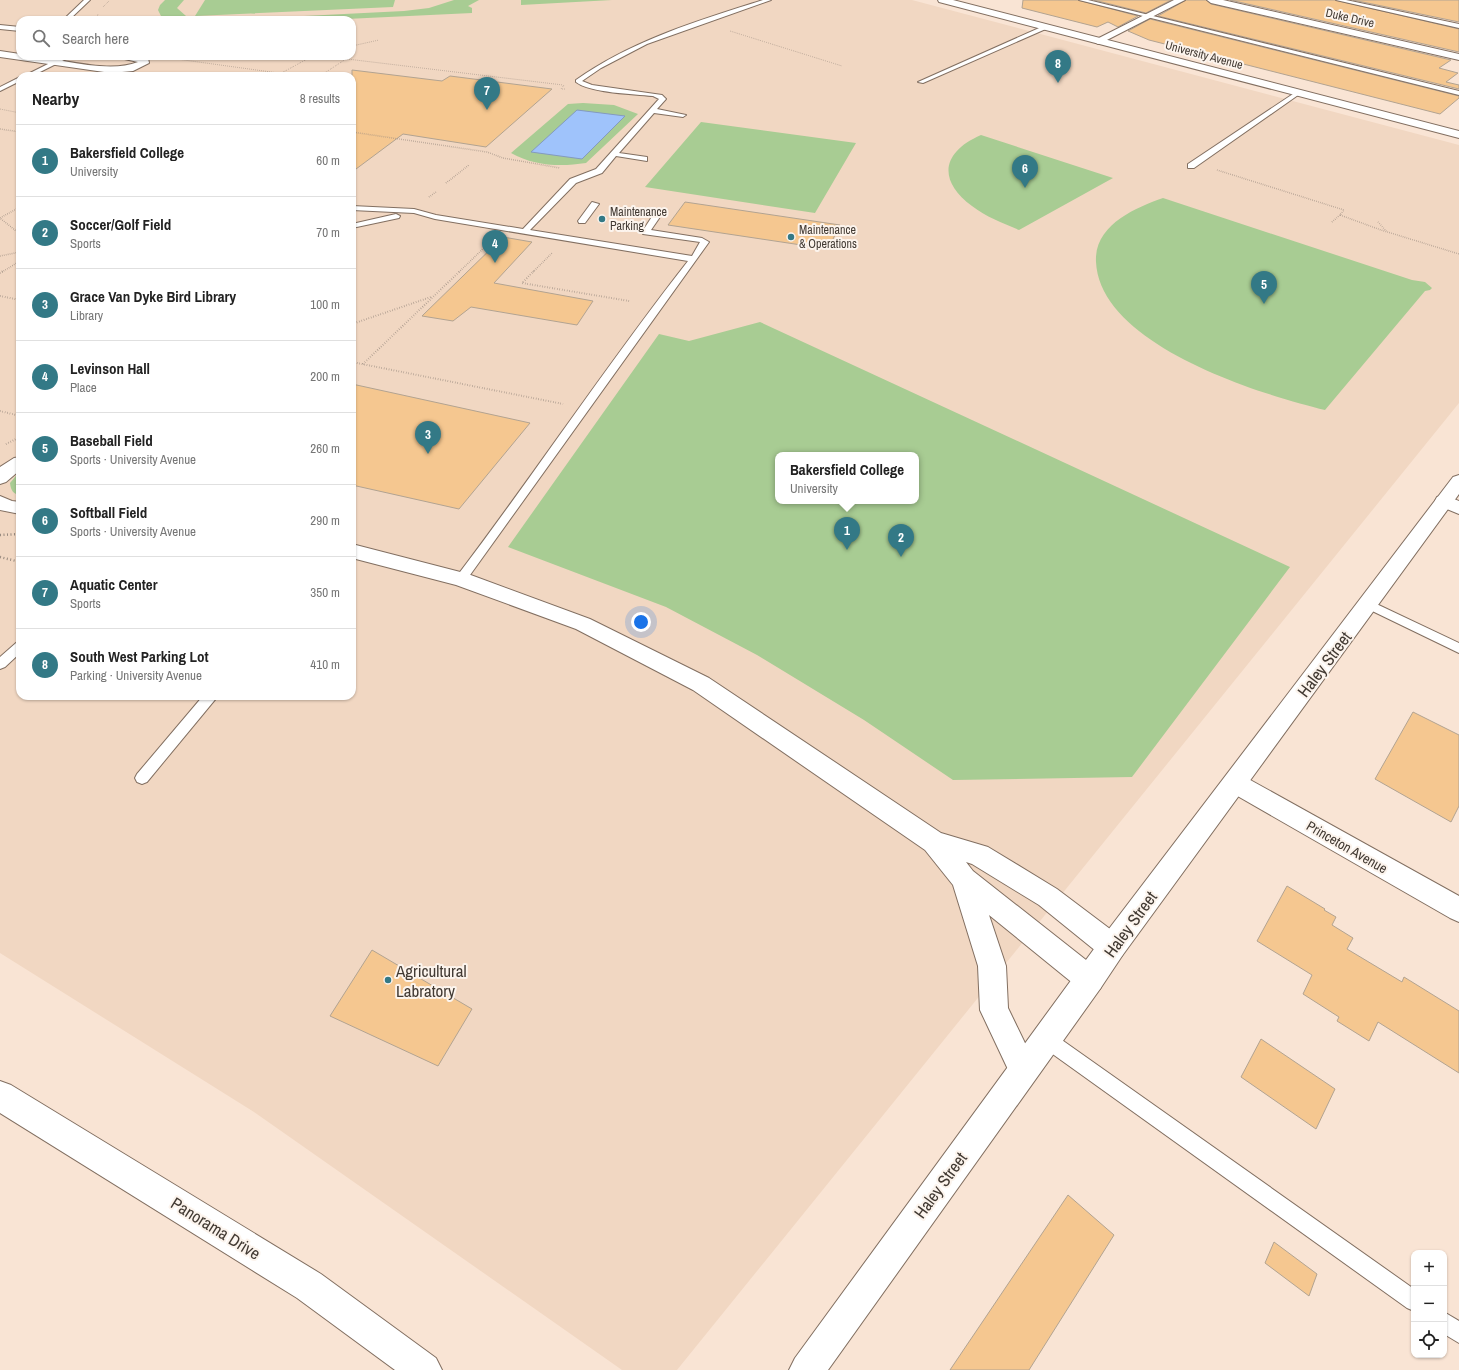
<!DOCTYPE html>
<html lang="en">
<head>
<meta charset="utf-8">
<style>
	:root { --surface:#fff; --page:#f2f2f2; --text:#222; --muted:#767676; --line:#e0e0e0; --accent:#337986 }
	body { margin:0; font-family:"Archivo Narrow",sans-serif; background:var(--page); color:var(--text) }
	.controls { position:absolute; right:12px; bottom:12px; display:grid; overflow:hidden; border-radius:8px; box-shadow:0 1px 3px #0004 }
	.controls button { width:36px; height:36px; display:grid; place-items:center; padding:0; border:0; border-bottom:1px solid var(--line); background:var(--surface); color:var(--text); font:20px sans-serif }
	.you { position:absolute; left:641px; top:622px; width:14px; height:14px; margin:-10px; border:3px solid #fff; border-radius:50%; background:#1a73e8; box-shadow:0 0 0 6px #1a73e833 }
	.badge { display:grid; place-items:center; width:26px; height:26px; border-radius:50%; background:var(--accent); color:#fff; font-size:13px; font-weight:700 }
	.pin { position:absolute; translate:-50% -33px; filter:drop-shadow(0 1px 2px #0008) }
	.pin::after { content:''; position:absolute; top:21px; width:14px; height:12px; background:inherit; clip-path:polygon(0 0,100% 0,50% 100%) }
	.popup { position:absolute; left:775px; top:452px; width:144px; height:52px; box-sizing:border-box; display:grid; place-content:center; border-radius:8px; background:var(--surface); filter:drop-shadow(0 1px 3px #0005); font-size:13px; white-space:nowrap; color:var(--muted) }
	.popup b { font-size:15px; color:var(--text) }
	.popup::after { content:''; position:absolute; left:50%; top:100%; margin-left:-8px; border:8px solid transparent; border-top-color:var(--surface) }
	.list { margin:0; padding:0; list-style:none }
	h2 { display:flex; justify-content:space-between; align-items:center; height:52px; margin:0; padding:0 16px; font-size:17px }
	h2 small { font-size:13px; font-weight:400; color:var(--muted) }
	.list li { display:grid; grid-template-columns:26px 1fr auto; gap:12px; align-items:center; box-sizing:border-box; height:72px; padding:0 16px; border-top:1px solid var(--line) }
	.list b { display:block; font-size:15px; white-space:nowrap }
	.list p { margin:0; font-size:13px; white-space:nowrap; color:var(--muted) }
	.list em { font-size:13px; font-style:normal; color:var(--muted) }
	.icon { flex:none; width:22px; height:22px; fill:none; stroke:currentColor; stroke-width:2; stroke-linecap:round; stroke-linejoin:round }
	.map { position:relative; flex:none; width:1459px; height:1370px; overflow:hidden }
	.search { position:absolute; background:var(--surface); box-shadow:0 1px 3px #0004; left:16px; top:16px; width:340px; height:44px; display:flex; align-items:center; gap:10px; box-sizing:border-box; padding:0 14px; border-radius:12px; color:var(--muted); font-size:15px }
	.panel { position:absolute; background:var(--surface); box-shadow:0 1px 3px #0004; left:16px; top:72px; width:340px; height:628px; border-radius:12px }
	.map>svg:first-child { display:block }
</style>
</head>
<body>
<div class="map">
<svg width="1459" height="1370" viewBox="0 0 1459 1370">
	<rect width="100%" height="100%" fill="#f9e4d4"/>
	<!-- built -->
	<path fill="#f1d7c2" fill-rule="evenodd" d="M0 0H912L1459 145V403L677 1370H622L254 1112 0 953ZM20 20H352V56H20ZM20 76H352V696H20ZM778 455H916V501H778Z"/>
	<!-- green -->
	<path fill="#a8cc93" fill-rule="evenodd" d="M165 0H184L177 8 186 16 194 18 223 20 404 11 429 8 454 0H479L468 6 472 8V13L325 20H170L161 16 158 10 160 5Z
		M205 0H395L393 7 195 16Z
		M521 0H612L521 5Z
		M583 103 614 105 638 114 586 163C560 167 534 166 511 153L568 104Z
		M701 122 856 143 815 213 645 187Z
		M981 135 1113 178 1019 230C1003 223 986 217 972 206 937 180 942 152 981 135Z
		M1163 198 1412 280 1425 282 1432 288 1430 290 1425 291 1325 410C1259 394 1100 345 1096 262 1094 225 1135 208 1163 198Z
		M760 322 1290 567 1132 777 953 780 864 720 757 655 666 607 508 547 659 334 689 341ZM778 455H916V501H778Z
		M20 471V496C13 493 11 491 10 483Z"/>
	<!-- water -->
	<path fill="#9fc3fb" stroke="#839abf" d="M577 110 625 116 582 159 531 152Z"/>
	<!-- building -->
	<path fill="#f5c790" stroke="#b2a391" d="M1023 0H1078L1138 16 1118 27 1108 22 1097 27 1022 8Z
		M1094 0H1171L1146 13Z
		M1186 0H1206L1211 4 1451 60 1439 68 1458 73 1446 82 1459 85V89L1158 16Z
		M1230 0H1335L1459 29V52Z
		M1353 0H1459V22Z
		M1150 19 1459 96V98L1440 114 1149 40 1128 31Z
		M352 70 442 81 450 76 552 89 486 147 403 134 352 172Z
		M685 202 840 225 828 249 668 225Z
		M503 237 532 242 494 283 593 301 577 325 471 307 453 321 422 316Z
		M352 384 530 423 459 509 352 485Z
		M1413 712 1459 735V806L1451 822 1375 779Z
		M1287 886 1325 909 1324 910 1336 917 1332 925 1353 938 1347 949 1402 982 1404 977 1459 1011V1073L1378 1022 1369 1041 1337 1021 1339 1017 1303 994 1312 975 1257 941Z
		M372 950 472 1009 438 1066 330 1016Z
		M1261 1039 1335 1089 1316 1129 1241 1077Z
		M1068 1195 1114 1235 1029 1370H950Z
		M1274 1242 1317 1274 1309 1296 1265 1263Z"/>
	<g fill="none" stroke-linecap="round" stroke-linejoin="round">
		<!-- lane casing -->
		<g stroke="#826f61" stroke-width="2">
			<path id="lane" d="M84 0H90L69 20H63Z
				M763 0H771L647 44 601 68 582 81 592 85 662 95 666 99 657 109 686 115 683 117 654 113 619 153 647 157V161L616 156 602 173 576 183 530 230 692 256 700 242 643 234 642 232 655 212H658L662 214 651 230 702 238 709 242 465 582H457L455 579 457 576C536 472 608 363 688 261L435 219 414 213 352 210V206L414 209 436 215 523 229 570 179 596 169 659 99 653 96C634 94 590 93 576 82V80C633 40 697 21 763 0Z
				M1079 0H1088L1459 91V95Z
				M1336 0H1346L1459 24V28Z
				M0 25 20 27V31L0 29Z
				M1046 25 1048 28 923 83 918 82Z
				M64 56H72L32 76H24Z
				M20 77V81L0 91V87Z
				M1296 92 1301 93 1194 168H1188V164Z
				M592 202 599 204 585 223H579L578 221Z
				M396 214 400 216 399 218 352 228V224Z
				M1368 600 1459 643V653L1364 607 1362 604 1364 601Z
				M20 641V653L5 667 0 669V657L16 643Z
				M203 696H218L147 782 142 784 137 782 135 778 137 774Z
				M1046 1031 1052 1033 1414 1289V1311L1407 1308 1040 1045 1038 1039 1040 1033Z
				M1444 1312 1459 1321V1343L1444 1334Z"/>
		</g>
		<!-- street casing -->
		<g stroke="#826f61" stroke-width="2">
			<path id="street" d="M1174 0H1185L1101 43 1098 44 1093 41Z
				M1207 0H1223L1459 54V60L1211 3Z
				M0 51 20 54V56C56 56 106 75 138 62L120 58 119 56 144 57 148 58 149 63 133 71 111 73 0 57Z
				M20 457V470L6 482 0 484V467L14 458Z
				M1444 495 1459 501V514L1437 505 1435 501 1437 497Z
				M0 496 12 501 20 502V514L0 510Z
				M352 544 468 574 590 619 709 678 941 833 988 847 1057 889 1122 938 1125 947 1122 956 1112 960 1102 956 1039 905 972 864 966 862 973 871 1100 971 1104 980 1100 989 1090 993 1080 989 989 915 1006 966 1008 1008 1038 1070 1033 1080 1023 1085 1013 1080 980 1010 978 966 953 885 925 850 693 690 576 629 456 585 352 558Z
				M1235 773 1243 776 1459 896V922L1450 918 1227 790 1223 783 1227 776Z"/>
		</g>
		<!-- secondary casing -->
		<g stroke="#826f61" stroke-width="2">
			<path id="secondary" d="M938 0H953L1459 131V138L939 2Z
				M1459 475V494L1122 956 1100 989 828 1370H789L795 1358 1102 938 1453 477Z"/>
		</g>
		<!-- primary casing -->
		<g stroke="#826f61" stroke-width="2">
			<path id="primary" d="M0 1081 11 1085 321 1274 436 1358 442 1370H395L297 1298 0 1113Z"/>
		</g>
		<!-- path-far3 -->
		<path stroke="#97897e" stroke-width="1" stroke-dasharray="0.5 1.5" stroke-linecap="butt" d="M103 7 110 0
			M96 20 98 14
			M730 31 842 66
			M352 46 379 40
			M201 56 347 59 563 85
			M162 57 300 76
			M276 76 309 58
			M320 76 346 59
			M564 85 561 89H566
			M0 109 20 113"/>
		<!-- path-far2 -->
		<path stroke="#97897e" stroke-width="1.5" stroke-dasharray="0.5 1.5" stroke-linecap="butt" d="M0 129 20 132
			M352 132 487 152 503 158 560 168
			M1217 170 1344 210 1340 215 1381 230 1459 254
			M446 183 469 165
			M429 197 436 192
			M20 207 0 218 20 234
			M1332 222 1340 215
			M1378 222 1387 232
			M0 256 20 252
			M2 272 20 261
			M459 272 490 242
			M533 272 552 253"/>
		<!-- path-far1 -->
		<path stroke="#97897e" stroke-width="2" stroke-dasharray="0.5 2" stroke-linecap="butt" d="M534 271 522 283 629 301
			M0 273 3 271
			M0 296 20 300
			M352 324 431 297
			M352 362 563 404
			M363 364 460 271
			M0 411 20 416
			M6 444 20 437"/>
		<!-- path -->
		<path stroke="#97897e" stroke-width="2.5" stroke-dasharray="1 2.5" stroke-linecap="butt" d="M0 535 20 534
			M0 557 20 562"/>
		<!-- lane -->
		<use href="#lane" fill="#fff" fill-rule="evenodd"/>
		<!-- street -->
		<use href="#street" fill="#fff" fill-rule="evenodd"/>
		<!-- secondary -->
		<use href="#secondary" fill="#fff" fill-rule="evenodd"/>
		<!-- primary -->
		<use href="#primary" fill="#fff" fill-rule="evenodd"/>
	</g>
	<!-- markers -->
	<g fill="#337986" stroke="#fcf4ed" stroke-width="1.5">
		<circle cx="602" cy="219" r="4"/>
		<circle cx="791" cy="237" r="4"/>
		<circle cx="388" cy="980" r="4"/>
	</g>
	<g text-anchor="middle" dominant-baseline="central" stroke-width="4" stroke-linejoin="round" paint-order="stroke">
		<!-- far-street labels -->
		<g font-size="12" fill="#423a33" stroke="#fcf4ed">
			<text transform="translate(1350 18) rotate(13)">Duke Drive</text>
			<text transform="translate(1204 55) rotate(15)">University Avenue</text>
		</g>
		<!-- far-poi labels -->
		<g font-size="12" fill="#423a33" stroke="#fcf4ed" text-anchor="start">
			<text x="610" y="212">Maintenance<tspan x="610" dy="14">Parking</tspan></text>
			<text x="799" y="230">Maintenance<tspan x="799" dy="14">&amp; Operations</tspan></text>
		</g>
		<!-- street labels -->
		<g font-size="14" fill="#423a33" stroke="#fcf4ed">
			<text transform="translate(1347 847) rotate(30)">Princeton Avenue</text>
		</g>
		<!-- near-street labels -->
		<g font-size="17" fill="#423a33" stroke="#fcf4ed">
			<text transform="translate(1324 664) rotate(-53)">Haley Street</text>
			<text transform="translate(1130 924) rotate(-54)">Haley Street</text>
			<text transform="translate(940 1185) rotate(-54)">Haley Street</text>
			<text transform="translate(216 1228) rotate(32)">Panorama Drive</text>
		</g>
		<!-- near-poi labels -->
		<g font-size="17" fill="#423a33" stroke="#fcf4ed" text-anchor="start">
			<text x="396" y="970">Agricultural<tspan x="396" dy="20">Labratory</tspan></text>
		</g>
	</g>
</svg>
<div class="controls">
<button>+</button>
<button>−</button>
<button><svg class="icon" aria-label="locate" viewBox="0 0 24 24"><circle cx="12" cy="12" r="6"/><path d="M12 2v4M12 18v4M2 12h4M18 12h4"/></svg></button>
</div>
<div class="you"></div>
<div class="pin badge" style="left:847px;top:550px">1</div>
<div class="popup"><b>Bakersfield College</b>University</div>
<div class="pin badge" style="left:901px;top:557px">2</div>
<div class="pin badge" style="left:428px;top:454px">3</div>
<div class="pin badge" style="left:495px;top:263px">4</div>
<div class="pin badge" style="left:1264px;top:304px">5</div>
<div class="pin badge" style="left:1025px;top:188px">6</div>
<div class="pin badge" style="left:487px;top:110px">7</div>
<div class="pin badge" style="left:1058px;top:83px">8</div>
<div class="search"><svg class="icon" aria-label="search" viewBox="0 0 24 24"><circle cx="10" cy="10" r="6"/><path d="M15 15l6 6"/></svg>Search here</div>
<section class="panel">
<h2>Nearby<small>8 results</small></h2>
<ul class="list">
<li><span class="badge">1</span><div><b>Bakersfield College</b><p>University</p></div><em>60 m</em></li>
<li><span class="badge">2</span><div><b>Soccer/Golf Field</b><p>Sports</p></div><em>70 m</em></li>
<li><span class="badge">3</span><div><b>Grace Van Dyke Bird Library</b><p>Library</p></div><em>100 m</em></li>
<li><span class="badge">4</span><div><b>Levinson Hall</b><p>Place</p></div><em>200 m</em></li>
<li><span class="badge">5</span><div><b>Baseball Field</b><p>Sports · University Avenue</p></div><em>260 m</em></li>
<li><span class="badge">6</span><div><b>Softball Field</b><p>Sports · University Avenue</p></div><em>290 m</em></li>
<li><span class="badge">7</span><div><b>Aquatic Center</b><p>Sports</p></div><em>350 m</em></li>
<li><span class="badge">8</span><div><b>South West Parking Lot</b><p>Parking · University Avenue</p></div><em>410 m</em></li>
</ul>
</section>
</div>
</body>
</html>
